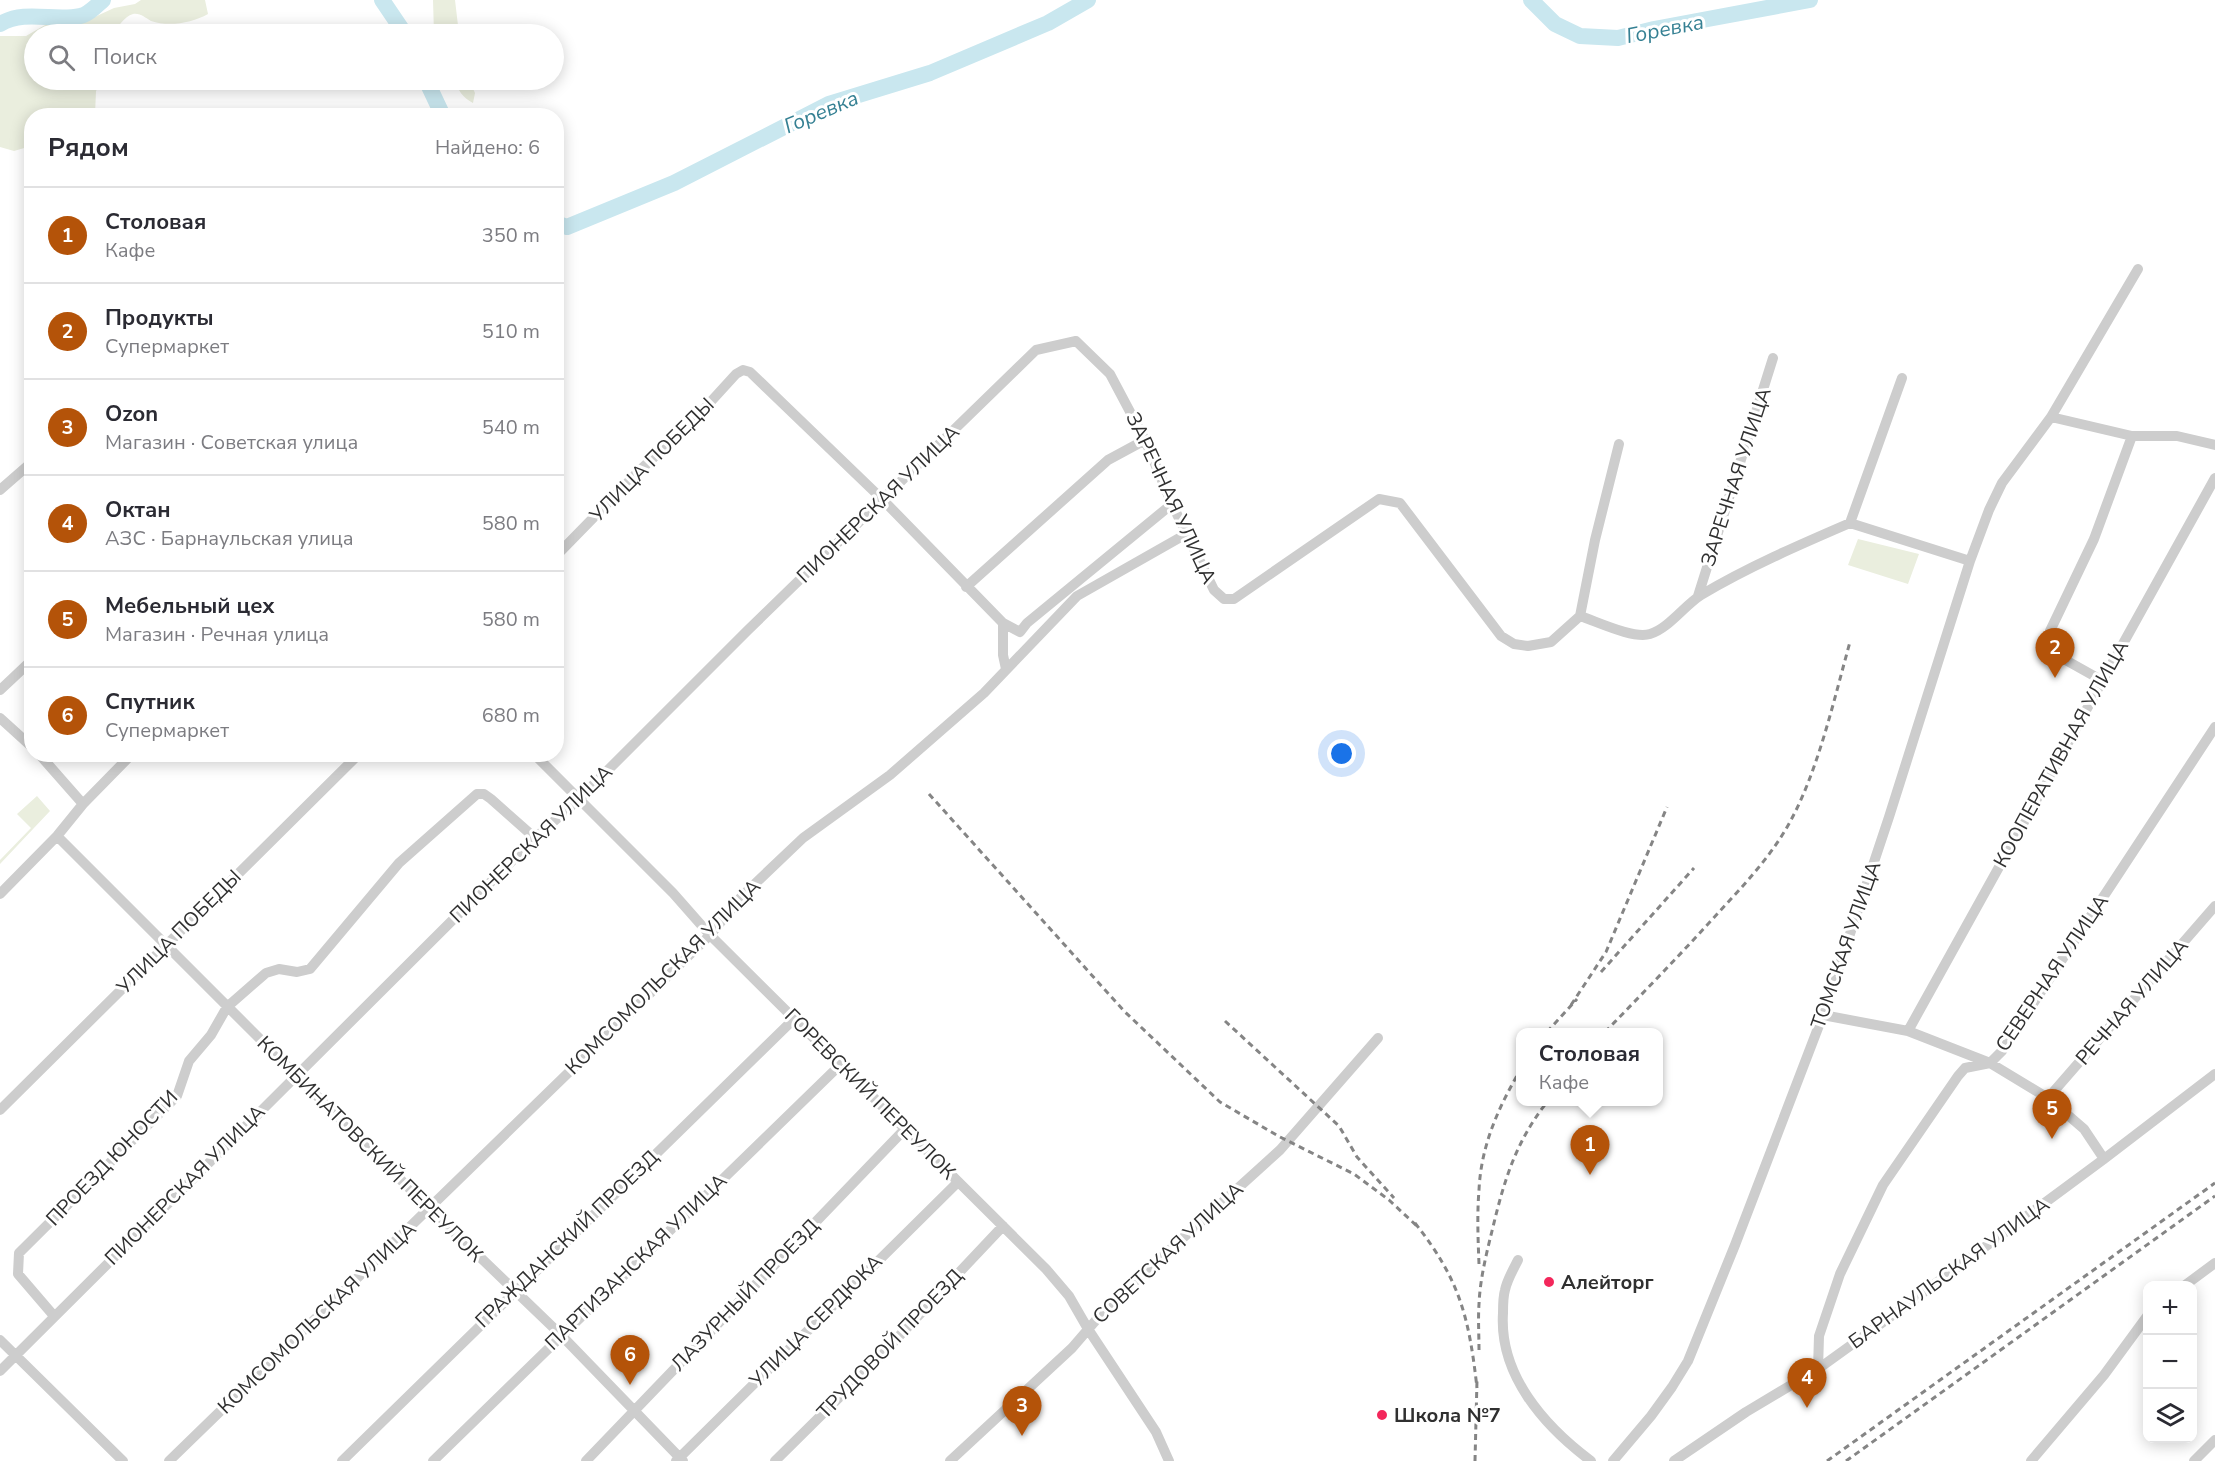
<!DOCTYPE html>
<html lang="ru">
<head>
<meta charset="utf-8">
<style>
	:root { --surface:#fff; --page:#f7f7f7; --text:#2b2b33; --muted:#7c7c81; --line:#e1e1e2; --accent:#b45309 }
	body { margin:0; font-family:"Nunito Sans",sans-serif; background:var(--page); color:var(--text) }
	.controls { position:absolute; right:18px; bottom:18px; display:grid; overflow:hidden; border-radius:12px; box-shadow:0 3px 15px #0003 }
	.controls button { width:54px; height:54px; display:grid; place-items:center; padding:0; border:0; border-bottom:2px solid var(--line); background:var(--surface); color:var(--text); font:30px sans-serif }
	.you { position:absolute; left:1342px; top:754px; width:21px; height:21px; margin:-15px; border:4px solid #fff; border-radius:50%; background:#1a73e8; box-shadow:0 0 0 9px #1a73e833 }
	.badge { display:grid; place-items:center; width:39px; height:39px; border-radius:50%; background:var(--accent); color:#fff; font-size:20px; font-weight:700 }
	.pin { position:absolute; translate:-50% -50px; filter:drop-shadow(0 2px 3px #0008) }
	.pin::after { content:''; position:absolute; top:32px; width:21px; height:18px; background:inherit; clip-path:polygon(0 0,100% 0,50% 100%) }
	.popup { position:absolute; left:1516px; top:1028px; width:147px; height:78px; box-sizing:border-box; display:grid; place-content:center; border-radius:12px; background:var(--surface); filter:drop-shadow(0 2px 4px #0005); font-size:20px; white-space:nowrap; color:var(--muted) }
	.popup b { font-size:22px; color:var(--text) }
	.popup::after { content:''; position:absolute; left:50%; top:100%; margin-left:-12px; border:12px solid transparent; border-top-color:var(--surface) }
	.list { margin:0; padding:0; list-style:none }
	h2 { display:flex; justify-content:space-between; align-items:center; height:78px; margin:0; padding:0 24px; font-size:26px }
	h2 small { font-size:20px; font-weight:400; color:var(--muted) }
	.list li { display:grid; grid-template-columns:39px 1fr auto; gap:18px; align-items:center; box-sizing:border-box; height:96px; padding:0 24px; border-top:2px solid var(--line) }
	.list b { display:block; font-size:22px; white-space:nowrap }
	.list p { margin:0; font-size:20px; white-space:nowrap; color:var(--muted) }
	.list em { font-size:20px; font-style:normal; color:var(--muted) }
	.icon { flex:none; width:33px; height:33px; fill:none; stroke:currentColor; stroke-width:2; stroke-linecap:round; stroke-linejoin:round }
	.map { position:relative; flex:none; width:2215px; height:1461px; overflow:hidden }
	.search { position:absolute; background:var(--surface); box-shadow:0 3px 15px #0003; left:24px; top:24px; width:540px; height:66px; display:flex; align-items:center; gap:15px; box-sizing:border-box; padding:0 21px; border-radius:33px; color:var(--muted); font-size:22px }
	.panel { position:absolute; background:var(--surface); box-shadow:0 3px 15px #0003; left:24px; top:108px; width:540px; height:654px; border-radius:24px }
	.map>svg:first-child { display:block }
</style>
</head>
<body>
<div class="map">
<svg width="2215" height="1461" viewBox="0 0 2215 1461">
	<rect width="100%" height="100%" fill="#fff"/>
	<!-- green -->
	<path fill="#eaeede" d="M141 0H205L208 14C192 23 169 27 151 21 145 18 141 13 133 14 124 16 118 28 112 34H34V80H103L96 91 95 115 32 116 31 146 14 151 0 147V36H26L45 25 86 21 114 8 135 4Z
		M433 0H455L459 34H434Z
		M454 80H469L475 93 473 103C462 97 459 91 454 80Z
		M1858 539 1919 554 1908 584 1848 565Z
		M37 796 50 811 0 864V860L31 828 17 814Z"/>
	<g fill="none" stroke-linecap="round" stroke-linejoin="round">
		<!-- river -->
		<path stroke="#c9e7ef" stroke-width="16" d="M382 0 405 34
			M1531 0 1555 24 1580 36 1618 38 1654 29 1810 0
			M0 24C26 9 54 22 80 16 88 15 97 5 103 0
			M426 80 443 116
			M556 223 567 227 674 183 829 104 930 73 1048 23 1088 0"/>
		<!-- minor -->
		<path stroke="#cdcdcd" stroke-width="10" d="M2051 417 2132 436H2177L2215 445
			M0 490 32 462
			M1850 523 1902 378
			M556 556 638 472 694 420 736 374 743 370 750 372 883 500 1003 623V655L1006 669
			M966 587 1108 460 1145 440
			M1698 596 1773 358
			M1580 616C1598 622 1633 639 1650 634 1668 629 1685 605 1701 595 1748 567 1799 545 1850 523L1970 561
			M1003 623 1020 632 1027 623 1172 504
			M2103 681 2053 653 2048 644 2050 631 2094 539 2132 436
			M0 690 32 660
			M0 718 32 747
			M39 754 83 804
			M534 754 673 893 710 935 1046 1269 1069 1296 1088 1329 1156 1432 1169 1461
			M57 836 430 1209 561 1335 683 1461
			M0 894 57 836 83 804 132 754
			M1823 1015 1908 1031 1990 1063 2048 1098 2084 1129 2104 1159
			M1908 1031 2215 478
			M2048 1098 2215 906
			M0 1110 359 754
			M1518 1260C1513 1270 1507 1280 1505 1290 1503 1297 1503 1306 1503 1313 1499 1375 1544 1426 1591 1461
			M2184 1286 2215 1263
			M54 1316 18 1274 19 1253 177 1096 189 1061 211 1035 227 1007 266 973 279 969 297 972 310 969 399 863 477 794H484L491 799 535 838
			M0 1340 123 1461
			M1818 1369 1819 1336 1840 1274 1883 1185 1958 1076 1965 1068 1990 1063 2002 1051 2215 727
			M0 1371 535 838 578 800 748 630 1036 350 1076 341 1110 374 1145 440 1172 504 1214 590 1224 599H1234L1379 499 1400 503 1501 636 1514 644 1528 646 1551 642 1580 616 1595 540 1619 444
			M169 1461 710 935 742 896 803 838 890 775 984 693 1077 596 1188 533
			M342 1461 794 1019
			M433 1461 840 1065
			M586 1461 905 1129
			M676 1461 958 1182
			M775 1461 870 1367 1003 1226
			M950 1461 1072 1348 1109 1305 1280 1150 1378 1038
			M1613 1461 1651 1416 1672 1387 1688 1361 1735 1245 1823 1015 1889 817 1970 561 1989 510 2002 483 2051 417 2138 269
			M1674 1461 1746 1412 1818 1369 1886 1320 2104 1159 2215 1074
			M2031 1461 2104 1375 2148 1315
			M2194 1461 2215 1440"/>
		<!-- rail -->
		<path stroke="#858585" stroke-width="3" stroke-dasharray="6 4.5" stroke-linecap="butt" d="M929 794 1124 1011 1220 1102 1280 1137 1354 1174 1389 1200 1419 1228
			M1601 972 1694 868
			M1571 1005 1606 952 1667 807
			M1225 1021 1339 1126 1357 1157 1394 1198
			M1547 1032 1577 999
			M1605 1032C1643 993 1681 954 1718 913 1745 884 1773 854 1791 820 1819 768 1834 699 1850 642
			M1415 1223C1460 1280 1469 1317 1477 1388
			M1479 1264C1478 1239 1477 1214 1479 1190 1481 1145 1499 1106 1521 1069
			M1479 1350C1479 1335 1478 1319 1479 1304 1480 1280 1486 1255 1492 1231 1504 1181 1515 1143 1547 1102
			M1475 1461 1477 1380
			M1827 1461 2215 1183
			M1846 1461 2215 1196"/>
	</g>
	<!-- markers -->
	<g fill="#f3275b" stroke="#fff" stroke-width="2">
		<circle cx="1549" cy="1282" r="6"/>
		<circle cx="1382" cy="1415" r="6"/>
	</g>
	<g text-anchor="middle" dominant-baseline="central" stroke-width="6" stroke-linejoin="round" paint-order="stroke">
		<!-- street labels -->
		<g font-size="20" fill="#303030" stroke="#fff">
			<text transform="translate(652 460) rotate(-45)">УЛИЦА ПОБЕДЫ</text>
			<text transform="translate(1736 477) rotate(-72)">ЗАРЕЧНАЯ УЛИЦА</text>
			<text transform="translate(1171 498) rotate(65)">ЗАРЕЧНАЯ УЛИЦА</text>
			<text transform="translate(878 504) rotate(-44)">ПИОНЕРСКАЯ УЛИЦА</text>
			<text transform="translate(2061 754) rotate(-61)">КООПЕРАТИВНАЯ УЛИЦА</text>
			<text transform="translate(531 844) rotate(-44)">ПИОНЕРСКАЯ УЛИЦА</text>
			<text transform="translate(179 932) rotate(-45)">УЛИЦА ПОБЕДЫ</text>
			<text transform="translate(1846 945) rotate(-71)">ТОМСКАЯ УЛИЦА</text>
			<text transform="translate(2052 973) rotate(-56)">СЕВЕРНАЯ УЛИЦА</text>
			<text transform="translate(663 977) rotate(-45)">КОМСОМОЛЬСКАЯ УЛИЦА</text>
			<text transform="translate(2132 1002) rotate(-49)">РЕЧНАЯ УЛИЦА</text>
			<text transform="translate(870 1094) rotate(45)">ГОРЕВСКИЙ ПЕРЕУЛОК</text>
			<text transform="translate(370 1149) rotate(45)">КОМБИНАТОВСКИЙ ПЕРЕУЛОК</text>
			<text transform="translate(112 1158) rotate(-46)">ПРОЕЗД ЮНОСТИ</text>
			<text transform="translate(185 1185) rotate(-45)">ПИОНЕРСКАЯ УЛИЦА</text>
			<text transform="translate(567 1239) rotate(-44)">ГРАЖДАНСКИЙ ПРОЕЗД</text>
			<text transform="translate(1168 1253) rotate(-43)">СОВЕТСКАЯ УЛИЦА</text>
			<text transform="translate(636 1262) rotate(-44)">ПАРТИЗАНСКАЯ УЛИЦА</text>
			<text transform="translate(1949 1273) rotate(-36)">БАРНАУЛЬСКАЯ УЛИЦА</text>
			<text transform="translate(745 1295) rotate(-46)">ЛАЗУРНЫЙ ПРОЕЗД</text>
			<text transform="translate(317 1318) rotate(-44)">КОМСОМОЛЬСКАЯ УЛИЦА</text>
			<text transform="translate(816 1321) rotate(-45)">УЛИЦА СЕРДЮКА</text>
			<text transform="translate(890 1344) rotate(-46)">ТРУДОВОЙ ПРОЕЗД</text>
		</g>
		<!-- poi labels -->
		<g font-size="20" font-weight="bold" fill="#303030" stroke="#fff" text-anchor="start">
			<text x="1561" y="1282">Алейторг</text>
			<text x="1394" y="1415">Школа №7</text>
		</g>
		<!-- water labels -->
		<g font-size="21" font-style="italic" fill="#358093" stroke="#fff">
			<text transform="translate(1665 29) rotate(-11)">Горевка</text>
			<text transform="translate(821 112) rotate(-23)">Горевка</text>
		</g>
	</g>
</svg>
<div class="controls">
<button>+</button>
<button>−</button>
<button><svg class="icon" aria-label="layers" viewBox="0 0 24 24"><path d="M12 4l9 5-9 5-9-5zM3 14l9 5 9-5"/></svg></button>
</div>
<div class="you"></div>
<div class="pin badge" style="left:1590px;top:1175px">1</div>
<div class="popup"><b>Столовая</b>Кафе</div>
<div class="pin badge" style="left:2055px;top:678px">2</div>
<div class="pin badge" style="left:1022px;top:1436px">3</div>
<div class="pin badge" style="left:1807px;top:1408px">4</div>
<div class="pin badge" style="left:2052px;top:1139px">5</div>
<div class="pin badge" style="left:630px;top:1385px">6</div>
<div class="search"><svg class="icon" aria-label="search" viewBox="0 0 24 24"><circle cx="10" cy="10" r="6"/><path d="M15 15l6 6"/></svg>Поиск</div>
<section class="panel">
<h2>Рядом<small>Найдено: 6</small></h2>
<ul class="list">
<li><span class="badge">1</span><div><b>Столовая</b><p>Кафе</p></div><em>350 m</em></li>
<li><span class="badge">2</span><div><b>Продукты</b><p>Супермаркет</p></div><em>510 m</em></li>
<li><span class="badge">3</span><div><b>Ozon</b><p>Магазин · Советская улица</p></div><em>540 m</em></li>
<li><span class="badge">4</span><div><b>Октан</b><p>АЗС · Барнаульская улица</p></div><em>580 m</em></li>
<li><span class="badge">5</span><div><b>Мебельный цех</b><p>Магазин · Речная улица</p></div><em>580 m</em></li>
<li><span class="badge">6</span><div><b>Спутник</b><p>Супермаркет</p></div><em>680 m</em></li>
</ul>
</section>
</div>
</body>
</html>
